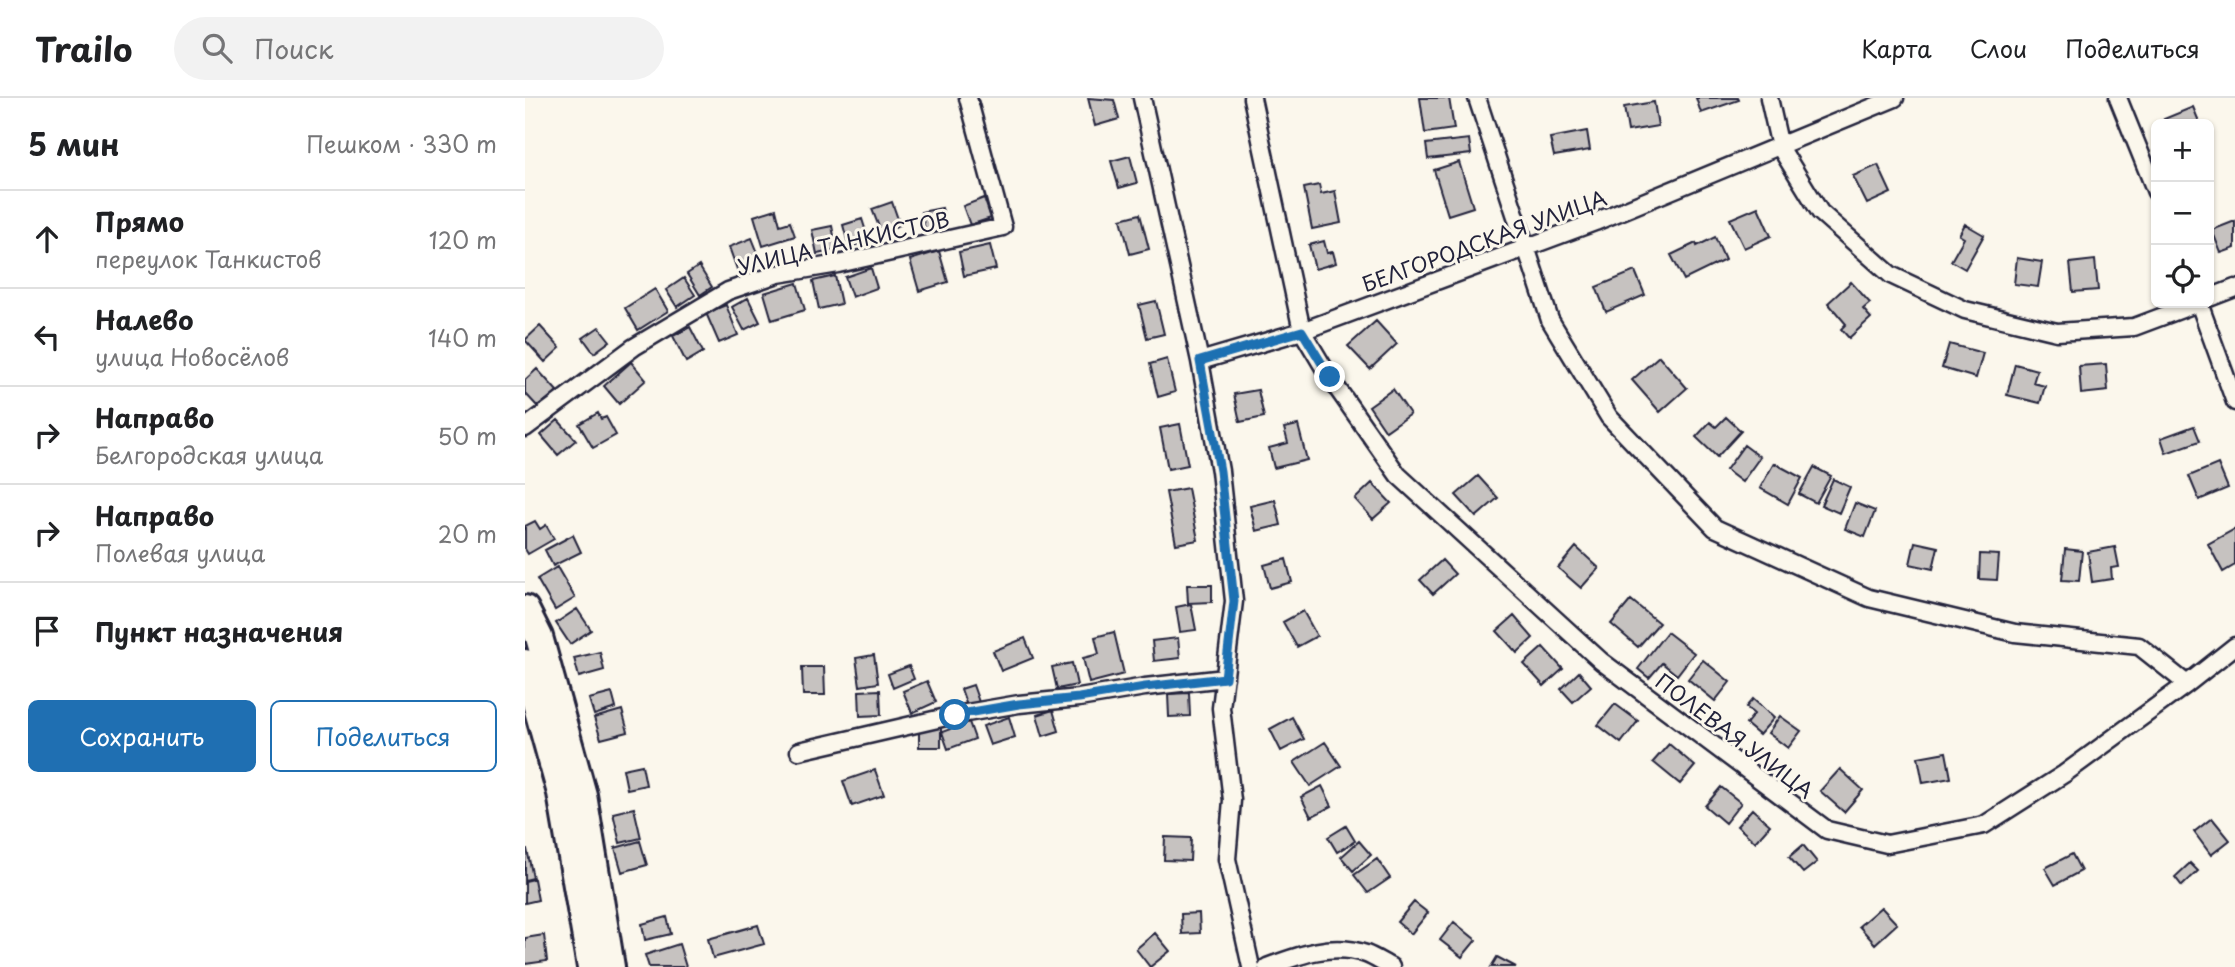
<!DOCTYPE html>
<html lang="ru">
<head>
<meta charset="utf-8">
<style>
	:root { --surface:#fff; --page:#f2f2f2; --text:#202124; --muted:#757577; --line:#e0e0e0; --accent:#1f6fb2 }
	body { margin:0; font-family:"Playpen Sans",sans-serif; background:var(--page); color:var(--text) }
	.controls { position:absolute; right:21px; top:21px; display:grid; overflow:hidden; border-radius:10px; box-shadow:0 2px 5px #0004 }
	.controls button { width:63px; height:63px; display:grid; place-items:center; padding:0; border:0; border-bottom:2px solid var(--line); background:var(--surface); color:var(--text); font:35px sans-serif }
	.stop { position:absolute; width:21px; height:21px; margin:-16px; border:5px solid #1f6fb2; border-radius:50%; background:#fff }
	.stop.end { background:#1f6fb2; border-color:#fff; box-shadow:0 2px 7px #0008 }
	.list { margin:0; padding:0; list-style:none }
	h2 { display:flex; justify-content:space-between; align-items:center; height:91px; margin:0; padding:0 28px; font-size:30px }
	h2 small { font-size:23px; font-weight:400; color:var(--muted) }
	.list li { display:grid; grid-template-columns:46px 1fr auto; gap:21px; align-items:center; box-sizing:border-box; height:98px; padding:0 28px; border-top:2px solid var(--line) }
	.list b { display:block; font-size:26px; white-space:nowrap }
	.list p { margin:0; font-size:23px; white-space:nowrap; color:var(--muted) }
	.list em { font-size:23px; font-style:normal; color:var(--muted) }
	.actions { display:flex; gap:14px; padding:21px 28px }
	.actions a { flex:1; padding:16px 0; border:2px solid var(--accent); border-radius:10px; text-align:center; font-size:24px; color:var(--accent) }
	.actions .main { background:var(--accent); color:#fff }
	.icon { flex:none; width:38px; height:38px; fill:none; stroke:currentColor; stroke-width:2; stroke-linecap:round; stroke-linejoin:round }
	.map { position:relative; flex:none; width:1710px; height:869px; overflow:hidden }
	header { display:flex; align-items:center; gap:42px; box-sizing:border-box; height:98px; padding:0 35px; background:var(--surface); border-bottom:2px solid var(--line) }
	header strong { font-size:33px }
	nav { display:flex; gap:38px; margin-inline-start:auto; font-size:24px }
	.search { width:490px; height:63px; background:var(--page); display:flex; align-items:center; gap:18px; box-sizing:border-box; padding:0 24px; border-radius:38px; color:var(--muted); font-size:26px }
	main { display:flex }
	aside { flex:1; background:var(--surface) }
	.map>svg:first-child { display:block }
</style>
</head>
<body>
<header>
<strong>Trailo</strong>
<div class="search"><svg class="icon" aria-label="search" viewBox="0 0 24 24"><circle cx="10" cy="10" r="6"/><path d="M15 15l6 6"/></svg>Поиск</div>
<nav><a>Карта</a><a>Слои</a><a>Поделиться</a></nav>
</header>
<main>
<aside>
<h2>5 мин<small>Пешком · 330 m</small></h2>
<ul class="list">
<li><svg class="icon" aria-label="ahead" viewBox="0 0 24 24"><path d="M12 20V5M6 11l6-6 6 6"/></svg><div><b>Прямо</b><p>переулок Танкистов</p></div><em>120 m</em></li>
<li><svg class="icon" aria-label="left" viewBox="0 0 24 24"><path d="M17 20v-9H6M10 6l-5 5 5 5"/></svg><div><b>Налево</b><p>улица Новосёлов</p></div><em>140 m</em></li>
<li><svg class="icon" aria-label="right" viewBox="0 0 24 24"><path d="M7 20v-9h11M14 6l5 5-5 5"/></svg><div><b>Направо</b><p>Белгородская улица</p></div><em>50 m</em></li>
<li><svg class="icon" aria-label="right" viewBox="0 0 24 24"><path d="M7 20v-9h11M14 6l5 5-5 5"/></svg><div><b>Направо</b><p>Полевая улица</p></div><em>20 m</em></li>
<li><svg class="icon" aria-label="arrive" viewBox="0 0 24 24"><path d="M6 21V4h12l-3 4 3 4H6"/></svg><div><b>Пункт назначения</b></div></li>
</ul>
<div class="actions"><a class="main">Сохранить</a><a>Поделиться</a></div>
</aside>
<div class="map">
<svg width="1710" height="869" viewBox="0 0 1710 869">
	<rect width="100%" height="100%" fill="#fbf7ec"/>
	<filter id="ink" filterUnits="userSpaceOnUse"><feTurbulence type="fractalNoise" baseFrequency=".0143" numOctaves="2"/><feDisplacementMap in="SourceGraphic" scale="14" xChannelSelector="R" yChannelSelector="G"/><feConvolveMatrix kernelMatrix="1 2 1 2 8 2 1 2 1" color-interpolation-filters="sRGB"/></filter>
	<g filter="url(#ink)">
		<!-- building -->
		<path fill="#c6c2c0" stroke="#22223b" stroke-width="2" d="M563 0 589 2 594 21 570 28Z
			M895 0H924L929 31 900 35Z
			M1171 0H1213L1214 2 1176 15Z
			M1129 4 1133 28 1103 33 1099 9Z
			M1668 9 1675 26H1641L1639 21Z
			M1062 33 1065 52 1029 58 1025 40Z
			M944 41 946 56 903 61 901 46Z
			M605 58 612 85 594 90 586 63Z
			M934 64 948 109 923 117 909 72Z
			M1353 67 1366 95 1342 106 1328 78Z
			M794 87 796 96 810 93 816 125 787 131 779 90Z
			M459 100 466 120 445 127 438 108Z
			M367 104 375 127 356 134 347 111Z
			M1233 109 1246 138 1219 150 1205 121Z
			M417 110 422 131 401 136 396 114Z
			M251 111 255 127 265 124 270 138 238 148 229 118Z
			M615 116 624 151 605 156 596 121Z
			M337 121 344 143 324 149 318 127Z
			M1710 123V150L1696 155 1687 132Z
			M1440 126 1459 137 1440 171 1426 163 1439 140 1434 137Z
			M307 128 312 152 292 156 287 132Z
			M1190 139 1200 162 1159 182 1146 157 1171 145 1172 148Z
			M227 140 237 165 213 174 204 149Z
			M799 143 802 155 808 154 811 165 790 171 784 147Z
			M465 147 471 171 439 178 434 154Z
			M414 153 423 184 394 193 385 162Z
			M1492 160 1517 164 1513 189 1489 186Z
			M1570 162 1573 192 1548 194 1545 165Z
			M174 168 187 189 175 197 162 176Z
			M346 170 352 190 327 199 320 179Z
			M1110 173 1120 197 1081 214 1071 189Z
			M310 178 316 206 294 211 288 183Z
			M159 180 170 197 152 209 141 192Z
			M1326 184 1345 205 1338 211 1346 220 1324 240 1316 231 1321 226 1303 205Z
			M272 185 280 212 247 222 239 195Z
			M130 191 143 213 113 232 100 210Z
			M223 200 235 224 219 232 207 209Z
			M631 203 639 236 622 240 614 207Z
			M201 207 213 237 194 245 181 215Z
			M851 223 872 246 845 271 823 248Z
			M15 228 35 250 20 264 0 242Z
			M74 229 85 243 69 255 58 240Z
			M165 229 178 254 161 264 148 238Z
			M1424 246 1458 255 1451 280 1417 270Z
			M1134 258 1162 290 1135 314 1107 282Z
			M642 261 650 294 633 299 625 266Z
			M106 264 121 282 94 306 79 288Z
			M1490 266 1512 272 1508 285 1520 288 1515 305 1482 297Z
			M1581 266 1583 293 1556 296 1554 268Z
			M12 271 32 293 13 309 0 295V282Z
			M868 291 885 316 861 333 844 308Z
			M733 292 739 319 715 324 709 296Z
			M73 315 76 321 81 319 91 337 68 350 54 326Z
			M1201 319 1216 333 1192 359 1171 339 1185 324 1191 329Z
			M33 322 51 342 33 357 16 337Z
			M655 326 663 367 643 371 635 330Z
			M773 327 782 362 749 370 744 350 763 345 759 330Z
			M1669 328 1675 343 1641 355 1636 340Z
			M1219 347 1235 359 1217 384 1201 372Z
			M1249 365 1277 380 1263 406 1235 390Z
			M1693 366 1703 390 1674 402 1664 378Z
			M1289 369 1306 378 1291 405 1274 396Z
			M953 378 973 400 951 419 931 397Z
			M1308 381 1325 389 1314 415 1296 407Z
			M847 385 866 405 848 421 830 401Z
			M663 390 673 442 651 446 641 394Z
			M750 402 756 427 731 433 725 408Z
			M1330 405 1350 413 1340 439 1320 431Z
			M10 423 15 431 21 427 29 441 3 456 0 451V428Z
			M1710 431V467L1698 474 1683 446Z
			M48 437 56 454 28 468 20 452Z
			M1390 444 1413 449 1408 471 1385 466Z
			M1051 449 1074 470 1056 490 1033 470Z
			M1590 449 1594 469 1586 470 1587 481 1567 484 1563 454Z
			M1540 451 1557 453 1554 483 1537 482Z
			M1455 456 1474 457 1472 482 1454 481Z
			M761 461 767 484 745 490 739 467Z
			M917 462 930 476 908 496 895 482Z
			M32 469 50 500 30 512 12 481Z
			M662 487H687V504L663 505Z
			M1106 502 1134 525 1113 549 1086 526Z
			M666 506 671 532 655 534 651 509Z
			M52 511 66 532 45 546 31 525Z
			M778 513 792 538 772 549 758 524Z
			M989 518 1008 540 992 555 972 533Z
			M589 534 599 576 564 585 558 560 574 556 570 539Z
			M1142 534 1169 555 1152 577 1137 565 1124 580 1113 571Z
			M500 540 508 560 476 573 468 553Z
			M653 540 655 560 629 563 627 543Z
			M1018 549 1038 571 1019 588 999 566Z
			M75 554 79 572 54 579 49 560Z
			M349 557 353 585 335 588 331 560Z
			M1178 562 1205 584 1190 603 1163 581Z
			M547 565 552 587 532 591 527 569Z
			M384 568 389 581 368 590 363 576Z
			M277 569H299L300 597H278Z
			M1054 574 1066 588 1048 604 1036 591Z
			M402 583 411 604 387 615 378 593Z
			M448 587 454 604 442 608 436 591Z
			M355 592 356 617 335 618 334 593Z
			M87 595 91 610 69 617 64 601Z
			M664 595 665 618 644 619 643 596Z
			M1228 601 1249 620 1234 637 1221 626 1229 616 1221 609Z
			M1090 606 1113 623 1096 645 1073 627Z
			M97 612 103 634 76 641 69 620Z
			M528 612 534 633 518 638 512 617Z
			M1255 618 1276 633 1263 650 1243 635Z
			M484 619 490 639 465 647 458 628Z
			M767 619 779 641 756 653 745 631Z
			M444 624 450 641 423 651 417 634Z
			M394 630H416V649H394Z
			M800 644 816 668 785 688 769 664Z
			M1144 646 1170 668 1155 686 1128 664Z
			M1421 654 1426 680 1398 685 1393 659Z
			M117 667 121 687 102 691 98 671Z
			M1315 671 1338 692 1319 714 1295 693Z
			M350 672 359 697 327 708 318 683Z
			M797 688 807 708 786 719 776 699Z
			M1196 689 1216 705 1200 725 1180 708Z
			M109 710 116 740 95 745 88 715Z
			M1227 711 1245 727 1230 744 1212 728Z
			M1687 720 1705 742 1686 757 1669 734Z
			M821 728 830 743 812 754 803 739Z
			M640 739 666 740 665 763 639 762Z
			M115 743 122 767 97 774 90 750Z
			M834 743 846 757 828 773 816 759Z
			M1278 747 1292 764 1278 775 1264 759Z
			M0 751H2L8 780 0 782Z
			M1547 756 1556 773 1530 787 1520 770Z
			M852 761 865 780 843 795 829 777Z
			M1665 765 1673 773 1657 788 1650 779Z
			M9 781 13 802 0 805V783Z
			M889 804 903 815 886 836 872 824Z
			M1356 809 1372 826 1350 846 1334 828Z
			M674 815 675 835 657 836 656 816Z
			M142 819 146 836 120 842 117 826Z
			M929 824 951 842 937 859 915 842Z
			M233 827 239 846 188 860 183 841Z
			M630 835 645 853 625 869 611 851Z
			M19 837 22 863 0 866V840Z
			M154 846 161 869H124L120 857Z
			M972 859 991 869H966Z"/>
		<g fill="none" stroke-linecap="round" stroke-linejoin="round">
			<!-- street casing -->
			<g stroke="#22223b" stroke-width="21">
				<path id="street" d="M617 0 675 263 695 373 709 503 696 610 707 702 702 761 726 869
					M727 0 777 233 805 280 873 377 1076 563 1302 732 1362 746 1459 727 1539 676 1662 586 1710 548
					M952 0 1025 222 1084 319 1190 430 1344 500 1490 535 1614 548 1662 586
					M1244 0 1255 49 1295 114 1366 177 1440 212 1532 234 1609 229 1673 205
					M1593 0 1631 94
					M1684 200 1710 190
					M1674 205 1710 304
					M675 263 777 233 1070 124 1370 0
					M0 330 109 249 203 193 253 176 313 166 478 129 443 0
					M274 653 430 617 494 606 554 600 620 589 700 580
					M742 869C774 857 807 844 841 856 849 859 858 865 866 869"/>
			</g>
			<!-- primary casing -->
			<g stroke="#22223b" stroke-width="32">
				<path id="primary" d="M0 511 14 539 58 697 86 869
					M0 565 36 695 66 869"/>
			</g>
			<!-- street -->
			<use href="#street" stroke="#fbf7ec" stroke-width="16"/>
			<!-- primary -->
			<use href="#primary" stroke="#fbf7ec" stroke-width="26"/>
		</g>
	</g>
	<g fill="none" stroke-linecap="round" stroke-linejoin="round" filter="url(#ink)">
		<!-- route -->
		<path stroke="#1f6fb2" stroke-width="9" d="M430 617 494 606 554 600 620 589 700 580 709 503 695 373 675 263 777 233 805 279"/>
	</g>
	<g text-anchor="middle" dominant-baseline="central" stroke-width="6" stroke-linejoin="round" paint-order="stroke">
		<!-- street labels -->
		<g font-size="21" fill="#22223b" stroke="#fbf7ec">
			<text transform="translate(959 142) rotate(-20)">БЕЛГОРОДСКАЯ УЛИЦА</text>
			<text transform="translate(318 144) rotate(-13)">УЛИЦА ТАНКИСТОВ</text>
			<text transform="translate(1210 637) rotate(37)">ПОЛЕВАЯ УЛИЦА</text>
		</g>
	</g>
</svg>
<div class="controls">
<button>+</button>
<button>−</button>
<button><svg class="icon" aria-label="locate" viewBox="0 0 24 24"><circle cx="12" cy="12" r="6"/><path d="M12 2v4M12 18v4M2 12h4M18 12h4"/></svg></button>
</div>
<div class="stop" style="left:430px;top:617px"></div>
<div class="stop end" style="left:805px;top:279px"></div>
</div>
</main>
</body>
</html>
